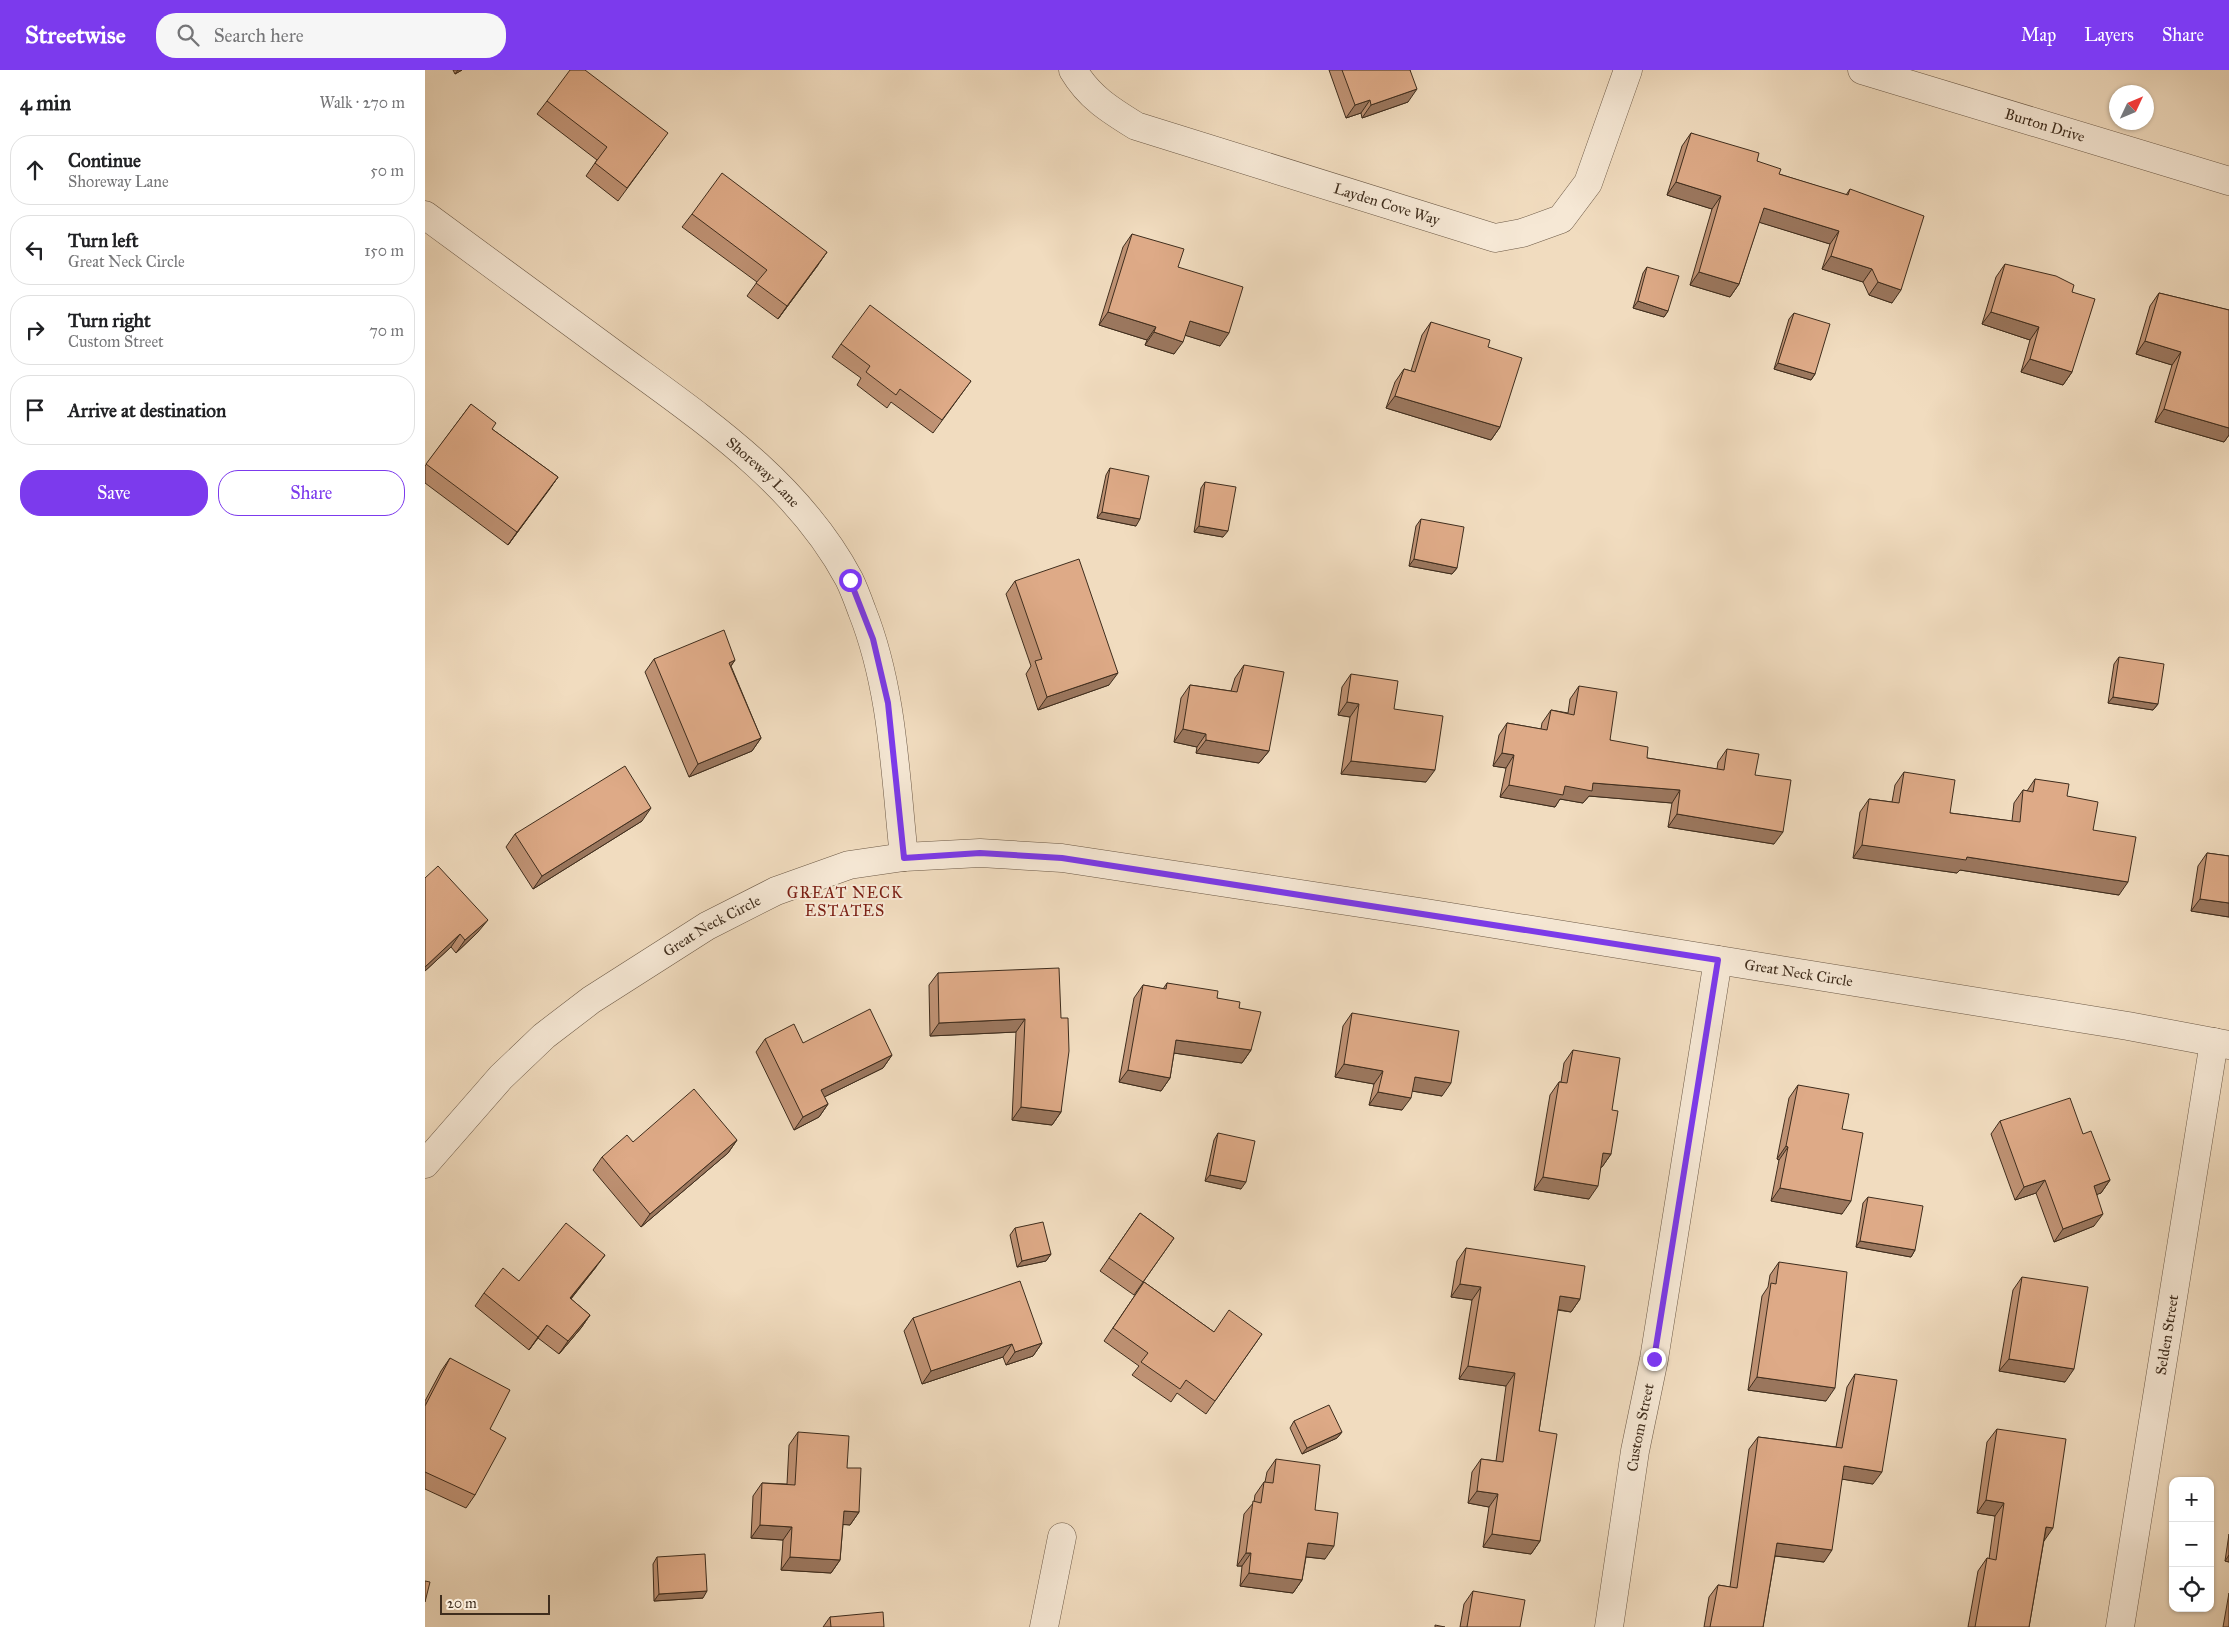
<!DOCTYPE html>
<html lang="en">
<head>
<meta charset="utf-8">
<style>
	:root { --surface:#fff; --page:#f6f6f6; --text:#202124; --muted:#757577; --line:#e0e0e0; --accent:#7c3aed }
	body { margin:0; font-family:"IM FELL Great Primer",serif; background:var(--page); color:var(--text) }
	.controls { position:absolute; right:15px; bottom:15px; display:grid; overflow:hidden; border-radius:10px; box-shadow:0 1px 4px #0004 }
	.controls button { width:45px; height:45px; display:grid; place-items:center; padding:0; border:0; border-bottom:1px solid var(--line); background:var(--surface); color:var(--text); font:25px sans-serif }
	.compass { position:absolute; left:1684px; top:15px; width:45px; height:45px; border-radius:50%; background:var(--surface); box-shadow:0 1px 4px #0004; rotate:46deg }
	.scale { position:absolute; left:15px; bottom:12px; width:110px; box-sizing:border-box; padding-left:5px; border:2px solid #3f2d1d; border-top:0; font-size:14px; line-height:18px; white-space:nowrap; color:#3f2d1d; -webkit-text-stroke:4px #f6e8d5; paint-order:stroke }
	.stop { position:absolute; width:15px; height:15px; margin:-11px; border:4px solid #7c3aed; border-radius:50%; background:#fff }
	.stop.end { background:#7c3aed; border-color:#fff; box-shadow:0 1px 5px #0008 }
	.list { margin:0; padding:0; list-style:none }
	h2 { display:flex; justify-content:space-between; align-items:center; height:65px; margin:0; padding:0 20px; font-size:21px }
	h2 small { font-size:16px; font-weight:400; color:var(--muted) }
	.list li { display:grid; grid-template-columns:32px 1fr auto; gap:15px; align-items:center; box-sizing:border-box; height:70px; margin:0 10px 10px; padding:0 10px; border:1px solid var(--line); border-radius:20px }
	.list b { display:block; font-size:19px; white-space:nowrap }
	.list p { margin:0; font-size:16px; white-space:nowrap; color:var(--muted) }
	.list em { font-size:16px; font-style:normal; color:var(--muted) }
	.actions { display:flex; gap:10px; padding:15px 20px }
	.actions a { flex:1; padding:11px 0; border:1px solid var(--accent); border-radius:20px; text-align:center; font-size:18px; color:var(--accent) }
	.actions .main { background:var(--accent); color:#fff }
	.icon { flex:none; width:28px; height:28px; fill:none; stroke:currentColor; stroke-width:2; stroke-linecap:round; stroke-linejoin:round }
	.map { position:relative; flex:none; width:1804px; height:1557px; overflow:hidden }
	header { display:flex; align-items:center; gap:30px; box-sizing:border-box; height:70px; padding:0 25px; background:var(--accent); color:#fff }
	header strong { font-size:24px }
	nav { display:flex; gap:28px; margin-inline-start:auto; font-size:18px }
	.search { width:350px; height:45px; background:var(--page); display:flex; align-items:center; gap:12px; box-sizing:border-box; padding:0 18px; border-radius:20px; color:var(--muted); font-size:19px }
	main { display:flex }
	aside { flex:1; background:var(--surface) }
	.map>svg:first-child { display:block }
</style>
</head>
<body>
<header>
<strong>Streetwise</strong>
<div class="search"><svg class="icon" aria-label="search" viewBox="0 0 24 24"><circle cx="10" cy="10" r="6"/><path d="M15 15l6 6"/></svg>Search here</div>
<nav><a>Map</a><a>Layers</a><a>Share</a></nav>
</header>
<main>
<aside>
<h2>4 min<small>Walk · 270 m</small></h2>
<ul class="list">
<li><svg class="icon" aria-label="ahead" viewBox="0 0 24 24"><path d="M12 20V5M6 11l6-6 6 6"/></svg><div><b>Continue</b><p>Shoreway Lane</p></div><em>50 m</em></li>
<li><svg class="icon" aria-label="left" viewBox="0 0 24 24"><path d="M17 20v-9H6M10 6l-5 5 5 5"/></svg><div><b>Turn left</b><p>Great Neck Circle</p></div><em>150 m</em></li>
<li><svg class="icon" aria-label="right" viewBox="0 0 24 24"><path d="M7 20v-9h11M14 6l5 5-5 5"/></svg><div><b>Turn right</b><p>Custom Street</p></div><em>70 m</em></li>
<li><svg class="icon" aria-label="arrive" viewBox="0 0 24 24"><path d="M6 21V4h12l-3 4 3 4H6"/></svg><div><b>Arrive at destination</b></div></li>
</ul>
<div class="actions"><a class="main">Save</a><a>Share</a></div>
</aside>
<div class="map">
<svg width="1804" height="1557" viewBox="0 0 1804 1557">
	<rect width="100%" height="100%" fill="#f1dcbf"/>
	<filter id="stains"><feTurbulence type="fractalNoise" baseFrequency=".004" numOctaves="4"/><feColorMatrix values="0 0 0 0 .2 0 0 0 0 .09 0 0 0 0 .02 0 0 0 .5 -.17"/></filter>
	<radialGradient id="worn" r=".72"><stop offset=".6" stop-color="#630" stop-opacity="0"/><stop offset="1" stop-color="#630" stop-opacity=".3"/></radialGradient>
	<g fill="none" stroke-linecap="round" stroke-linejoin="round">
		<!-- street casing -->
		<g stroke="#6c5946" stroke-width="29">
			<g id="street">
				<path id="s1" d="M648 0C664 27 685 40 711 56L1070 168 1097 163 1136 149 1163 113 1203 0"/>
				<path id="s2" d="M1437 0 1804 111"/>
				<path id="s3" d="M0 145C63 191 126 238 189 284 276 348 372 411 424 509 429 519 433 530 437 541 468 619 470 704 479 787"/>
				<path id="s4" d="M0 1094 76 1007 119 966 166 930 282 856 351 821 424 795 479 787 555 783 637 788 1001 843 1703 956 1804 975"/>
				<path d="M619 1557 637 1467"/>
				<path id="s5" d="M1184 1557 1210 1381 1229 1289 1293 890"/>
				<path id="s6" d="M1695 1557 1789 972"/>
			</g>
		</g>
		<!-- street -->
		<use href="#street" stroke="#f6e8d5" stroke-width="28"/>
	</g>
	<!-- wall -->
	<path fill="#bf9274" stroke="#3f2d1d" d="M28 0H37L30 4Z
		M904 0H985L983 32 937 48 936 43 921 48Z
		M122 31 234 75 193 131 161 106 172 90 112 44Z
		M1266 63 1332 91 1354 104 1421 125 1425 119 1467 233 1444 225 1438 212 1397 199 1405 174 1334 152 1314 214 1305 227 1265 215 1287 139 1242 125 1257 76Z
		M267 144 393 195 353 249 322 226 332 212 257 157Z
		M707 164 753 197 795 276 760 265 749 284 720 275 722 270 674 255 698 177Z
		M1580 194 1647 302 1638 315 1596 302 1605 270 1557 254 1571 207Z
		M1222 197 1243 241 1239 247 1208 238 1218 203Z
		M1734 223 1804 240V365L1799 372 1730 352 1747 295 1711 284 1725 236Z
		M1369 243 1390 304 1386 310 1349 299 1364 249Z
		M1006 252 1075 357 1066 370 961 338 970 312 979 299 986 301 997 265Z
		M416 274 546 311 508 363 466 332 462 338 432 315 436 308 407 287Z
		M46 334 67 359 133 407 83 475 0 413V396Z
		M685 398 711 456 672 448 681 405Z
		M780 412 798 467 769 462 776 418Z
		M996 449 1032 498 1027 504 984 496 991 456Z
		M590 511 684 615 613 640 601 604 606 596 581 524Z
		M1694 587 1733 634 1728 640 1683 633 1689 594Z
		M229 589 310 590 306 596 336 668 327 681 264 707 220 602Z
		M819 595 844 681 834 693 771 683 772 677 749 672 756 628 765 615 806 621 810 608Z
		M926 604 1001 712 916 704 925 647 913 645 917 617Z
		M1154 616 1185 670 1222 688 1292 699 1293 692 1302 679 1330 705 1349 774 1243 757 1247 733 1164 726 1158 733 1135 729 1130 737 1075 727 1081 698 1068 696 1074 665 1082 653 1116 659 1117 653 1126 640 1143 643 1145 629Z
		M1479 702 1525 743 1587 751 1589 733 1598 720 1602 721 1610 709 1642 726 1668 760 1694 825 1535 800 1532 803 1428 788 1435 742 1444 729 1467 732 1470 715Z
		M217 751 108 819 81 777 90 764Z
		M1782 783 1804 786V847L1766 841 1773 796Z
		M0 808 53 862 31 883 26 877 0 901Z
		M513 903 636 948V1042L627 1055 587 1050 591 962 505 966 504 915Z
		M742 913 792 928 814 938 826 980 817 993 749 983 745 1008 736 1021 694 1012 709 928 718 915 738 919Z
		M927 943 1017 1026 987 1021 977 1040 944 1035 949 1014 910 1007 918 956Z
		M340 969 378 973 467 985 458 998 399 1027 403 1034 394 1047 369 1060 331 982Z
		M1148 980 1186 1084 1177 1097H1176L1164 1129 1109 1120 1125 1025 1134 1012H1136L1139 993Z
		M1373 1015 1417 1059V1144L1346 1131 1354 1090 1352 1089 1364 1028Z
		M1575 1051 1658 1064 1685 1110 1676 1123 1672 1124 1669 1156 1629 1172 1611 1123 1590 1130 1566 1064Z
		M793 1063 816 1119 780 1111 789 1070Z
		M312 1070 303 1083 216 1157 168 1100 177 1087 208 1072Z
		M1443 1127 1490 1180 1486 1187 1431 1177 1438 1133Z
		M715 1143 749 1168 709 1225 675 1201Z
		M590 1158 626 1184 621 1191 592 1197 585 1165Z
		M1041 1178 1155 1229 1146 1242 1132 1240 1114 1361 1115 1471 1106 1484 1058 1477 1064 1437 1043 1433 1047 1402 1056 1389 1071 1391 1081 1316 1034 1309 1047 1230 1026 1227 1032 1191Z
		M1354 1192 1401 1331 1323 1320 1337 1226 1343 1217 1345 1205Z
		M171 1197 146 1229 165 1245 156 1258 134 1284 113 1268 104 1280 50 1236 59 1223Z
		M1597 1207 1640 1312 1574 1301 1588 1220Z
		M719 1212 789 1262 837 1264 781 1344 752 1323 746 1332 707 1305 714 1296 679 1271Z
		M488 1248 617 1273 608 1286 581 1295 578 1287 497 1314 479 1261Z
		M25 1288 65 1359 50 1425 41 1438 0 1419V1331L16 1301Z
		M1430 1304 1448 1414 1417 1409 1399 1492 1350 1486 1338 1557H1279L1284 1527 1293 1515 1305 1517 1324 1379 1333 1367 1411 1377 1422 1317Z
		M869 1351 917 1362 912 1368 877 1384 865 1358Z
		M1572 1359 1619 1470 1604 1557H1543L1553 1501 1562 1488 1564 1489 1570 1446 1552 1443 1562 1372Z
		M373 1362 422 1398 434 1442 425 1455 418 1454 415 1490 406 1503 356 1500 358 1470 326 1468 328 1426 337 1413 362 1414 364 1375Z
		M851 1389 890 1440 900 1489 881 1487 877 1510 868 1523 815 1516 817 1496H812L819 1444 829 1432 830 1425 839 1412H840L842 1402Z
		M1804 1464V1492L1800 1491Z
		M232 1487 278 1528 229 1531 228 1494Z
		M1048 1521 1095 1557H1035L1039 1534Z
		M1804 1523V1557H1798Z
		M405 1547 459 1557H398Z"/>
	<!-- shaded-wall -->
	<path fill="#9b775e" stroke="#3f2d1d" d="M33 0H37L30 4Z
		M992 19 983 32 937 48 946 35Z
		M945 30 936 43 921 48 930 35Z
		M1251 112 1296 126 1287 139 1242 125Z
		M1339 138 1414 161 1405 174 1330 151Z
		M402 182 393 195 353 249 362 236Z
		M1406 186 1447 199 1438 212 1397 199Z
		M1274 202 1314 214 1305 227 1265 215Z
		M1453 212 1476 220 1467 233 1444 225Z
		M1213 231 1243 241 1239 247 1208 238Z
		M683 242 731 257 722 270 674 255Z
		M1566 242 1614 257 1605 270 1557 254Z
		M765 251 804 263 795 276 756 264Z
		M729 262 758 272 749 284 720 275Z
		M1720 271 1756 282 1747 295 1711 284Z
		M1605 289 1647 302 1638 315 1596 302Z
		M1353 293 1390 304 1386 310 1349 299Z
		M970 326 1075 357 1066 370 961 338Z
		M1739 339 1804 358V365L1799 372 1730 352Z
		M133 407 124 420 83 475 92 462Z
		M677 442 715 449 711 456 672 448Z
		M774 456 803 461 798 467 769 462Z
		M989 489 1032 498 1027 504 984 496Z
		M310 590 301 603 304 593Z
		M693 603 684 615 613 640 622 627Z
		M1688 627 1733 634 1728 640 1683 633Z
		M922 632 934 634 925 647 913 645Z
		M758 659 781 664 772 677 749 672Z
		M336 668 327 681 264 707 273 694Z
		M781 670 844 681 834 693 771 683Z
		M1077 683 1089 685 1081 698 1068 696Z
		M926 691 1010 700 1001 712 916 704Z
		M1168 713 1255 720 1247 733 1164 726 1158 733 1135 729 1130 737 1075 727 1084 715Z
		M226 738 217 751 108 819 117 806Z
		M1252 744 1358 762 1349 774 1243 757Z
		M1437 775 1542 787 1703 812 1694 825 1535 800 1532 803 1428 788Z
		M1775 829 1804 833V847L1766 841Z
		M63 850 53 862 31 883 40 870Z
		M35 864 26 877 0 901V897Z
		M600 949 591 962 505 966 514 953Z
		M751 970 826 980 817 993 742 982Z
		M467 985 458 998 387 1033 396 1020Z
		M919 994 958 1001 949 1014 910 1007Z
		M703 1000 745 1008 736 1021 694 1012Z
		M990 1007 1026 1013 1017 1026 981 1020Z
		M953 1022 986 1028 977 1040 944 1035Z
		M403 1034 394 1047 369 1060 378 1047Z
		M596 1037 636 1042 627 1055 587 1050Z
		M312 1070 303 1083 216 1157 225 1144Z
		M1361 1076 1363 1077 1354 1090 1352 1089Z
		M1178 1083 1186 1084 1177 1097 1169 1096Z
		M785 1105 821 1112 816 1119 780 1111Z
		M1118 1107 1173 1116 1164 1129 1109 1120Z
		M1620 1110 1611 1123 1590 1130 1599 1117Z
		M1685 1110 1676 1123 1660 1129 1669 1116Z
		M1355 1118 1426 1131 1417 1144 1346 1131Z
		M1678 1144 1669 1156 1629 1172 1638 1159Z
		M1435 1171 1490 1180 1486 1187 1431 1177Z
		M626 1184 621 1191 592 1197 597 1191Z
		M180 1185 171 1197 136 1241 145 1228Z
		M1035 1214 1056 1217 1047 1230 1026 1227Z
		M1135 1226 1155 1229 1146 1242 1126 1238Z
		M165 1245 156 1258 134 1284 143 1271Z
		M122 1255 113 1268 104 1280 113 1267Z
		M617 1273 608 1286 581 1295 590 1282Z
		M587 1274 578 1287 497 1314 506 1301Z
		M1584 1289 1649 1299 1640 1312 1574 1301Z
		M1043 1296 1090 1303 1081 1316 1034 1309Z
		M1332 1307 1410 1318 1401 1331 1323 1320Z
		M917 1362 912 1368 877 1384 882 1378Z
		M1419 1396 1457 1402 1448 1414 1410 1408Z
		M1052 1421 1073 1424 1064 1437 1043 1433Z
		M1561 1430 1579 1433 1570 1446 1552 1443Z
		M419 1441 434 1442 425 1455 410 1454Z
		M335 1455 367 1457 358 1470 326 1468Z
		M1621 1457 1628 1458 1619 1471Z
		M1067 1464 1115 1471 1106 1484 1058 1477Z
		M883 1473 909 1476 900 1489 874 1486Z
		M1352 1473 1407 1480 1399 1492 1343 1485Z
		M821 1483H826L817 1496H812Z
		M1804 1485V1492L1800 1491Z
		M365 1487 415 1490 406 1503 356 1500Z
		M824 1503 877 1510 868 1523 815 1516Z
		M282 1521 278 1528 229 1531 234 1524Z"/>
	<!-- building -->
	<path fill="#deaa87" stroke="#3f2d1d" d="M145 0H160L243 63 202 118 170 93 182 77 122 31Z
		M917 0H985L992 19 946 35 945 30 930 35Z
		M1266 63 1334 83 1332 91 1356 99 1354 104 1423 125 1425 119 1499 146 1476 220 1453 212 1447 199 1406 186 1414 161 1339 138 1314 214 1274 202 1296 126 1251 112Z
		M297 103 402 182 362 236 331 213 342 200 267 144Z
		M707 164 759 179 753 197 818 217 804 263 765 251 758 272 729 262 731 257 683 242Z
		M1580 194 1631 206 1649 215 1647 222 1670 229 1647 302 1605 289 1614 257 1566 242Z
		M1222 197 1254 206 1243 241 1213 231Z
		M1734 223 1804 240V358L1739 339 1756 282 1720 271Z
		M445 235 546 311 517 350 475 319 471 325 441 302 445 296 416 274Z
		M1369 243 1405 254 1390 304 1353 293Z
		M1006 252 1065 270 1063 277 1097 288 1075 357 970 326 979 299 990 302Z
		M46 334 71 353 67 359 133 407 92 462 1 394Z
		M685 398 724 406 715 449 677 442Z
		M780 412 811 417 803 461 774 456Z
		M996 449 1039 457 1032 498 989 489Z
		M654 489 693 603 622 627 610 591 617 589 590 511Z
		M299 560 310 590 304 593 336 668 273 694 229 589Z
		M1694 587 1739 594 1733 634 1688 627Z
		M819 595 859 602 844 681 781 670V664L758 659 765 615 812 622Z
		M926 604 973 611 969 639 1018 646 1010 700 926 691 934 634 922 632Z
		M1154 616 1192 622 1185 670 1223 677 1222 688 1299 700 1302 679 1334 684 1330 705 1366 710 1358 762 1252 744 1255 720 1168 713 1167 721 1140 716 1138 725 1084 715 1089 685 1077 683 1082 653 1122 660 1126 640 1149 645Z
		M200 696 226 738 117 806 90 764Z
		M1479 702 1530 710 1525 743 1595 752 1598 720 1608 722 1610 709 1644 714 1642 726 1673 732 1668 760 1711 767 1703 812 1542 787 1541 790 1437 775 1444 729 1474 733Z
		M1782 783 1804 786V833L1775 829Z
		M13 796 63 850 40 870 35 864 0 897V808Z
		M634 898 636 948H643L644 981 636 1042 596 1037 600 949 514 953 513 903Z
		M742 913 793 921 792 928 815 932 814 938 836 942 826 980 751 970 745 1008 703 1000 718 915 741 919Z
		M445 939 467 985 396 1020 403 1034 378 1047 340 969 369 954 378 973Z
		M927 943 1034 961 1026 1013 990 1007 986 1028 953 1022 958 1001 919 994Z
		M1148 980 1195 988 1187 1040 1193 1041 1186 1084 1178 1083 1173 1116 1118 1107 1134 1012 1142 1013Z
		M1373 1015 1424 1024 1417 1059 1438 1063 1426 1131 1355 1118 1363 1077 1361 1076Z
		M269 1019 312 1070 225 1144 177 1087 202 1065 208 1072Z
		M1645 1028 1658 1064 1666 1061 1685 1110 1669 1116 1678 1144 1638 1159 1620 1110 1599 1117 1575 1051Z
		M793 1063 830 1071 821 1112 785 1105Z
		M1443 1127 1498 1136 1490 1180 1435 1171Z
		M715 1143 749 1168 718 1212 684 1188Z
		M618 1152 626 1184 597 1191 590 1158Z
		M141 1153 180 1185 145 1228 165 1245 143 1271 122 1255 113 1267 59 1223 78 1198 94 1211Z
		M1041 1178 1160 1196 1155 1229 1135 1226 1114 1361 1132 1364 1115 1471 1067 1464 1073 1424 1052 1421 1056 1389 1078 1392 1090 1303 1043 1296 1056 1217 1035 1214Z
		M1354 1192 1422 1202 1410 1318 1332 1307 1346 1213 1351 1214Z
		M1597 1207 1663 1217 1649 1299 1584 1289Z
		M595 1211 617 1273 590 1282 587 1274 506 1301 488 1248Z
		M719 1212 789 1262 804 1240 837 1264 790 1331 761 1310 755 1319 716 1292 723 1283 688 1258Z
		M25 1288 85 1320 65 1359 81 1368 50 1425 0 1402V1336Z
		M1430 1304 1472 1310 1457 1402 1419 1396 1407 1480 1352 1473 1338 1557H1285L1293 1515 1312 1518 1333 1367 1417 1378Z
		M904 1335 917 1362 882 1378 869 1351Z
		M1572 1359 1641 1369 1628 1458 1621 1457 1604 1557H1550L1562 1488 1571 1490 1579 1433 1561 1430Z
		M373 1362 424 1366 422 1398H436L434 1442 419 1441 415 1490 365 1487 367 1457 335 1455 337 1413 370 1415Z
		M851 1389 895 1395 890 1440 913 1443 909 1476 883 1473 877 1510 824 1503 826 1483H821L828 1431 836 1433 839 1412 848 1413Z
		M280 1484 282 1521 234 1524 232 1487Z
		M0 1511 5 1512 0 1532Z
		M1048 1521 1100 1530 1095 1557H1042Z
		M458 1542 459 1557H406L405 1547Z
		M1010 1555 1020 1557H1010Z"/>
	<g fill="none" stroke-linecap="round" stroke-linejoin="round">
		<!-- route -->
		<path stroke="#7c3aed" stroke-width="6" d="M425 510 448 569 463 633 479 788 555 783 637 788 1293 890 1229 1289"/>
	</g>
	<g text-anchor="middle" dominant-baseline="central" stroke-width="4" stroke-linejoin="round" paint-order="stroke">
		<!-- street labels -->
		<g font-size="15" fill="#3f2d1d" stroke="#f6e8d5">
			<text stroke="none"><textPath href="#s2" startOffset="191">Burton Drive</textPath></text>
			<text stroke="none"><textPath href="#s1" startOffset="348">Layden Cove Way</textPath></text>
			<text stroke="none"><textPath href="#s3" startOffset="425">Shoreway Lane</textPath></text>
			<text stroke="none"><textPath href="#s4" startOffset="376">Great Neck Circle</textPath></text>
			<text stroke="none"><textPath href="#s4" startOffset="1486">Great Neck Circle</textPath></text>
			<text stroke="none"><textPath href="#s6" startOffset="296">Selden Street</textPath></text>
			<text stroke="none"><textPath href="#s5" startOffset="202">Custom Street</textPath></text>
		</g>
		<!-- neighbourhood labels -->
		<g font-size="16" letter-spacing="1" fill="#7a1f14" stroke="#f6e8d5">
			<text x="420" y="822">GREAT NECK<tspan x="420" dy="18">ESTATES</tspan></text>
		</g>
	</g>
	<rect width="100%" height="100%" filter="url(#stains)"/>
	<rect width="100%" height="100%" fill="url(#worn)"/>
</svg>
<div class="controls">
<button>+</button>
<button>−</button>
<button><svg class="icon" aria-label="locate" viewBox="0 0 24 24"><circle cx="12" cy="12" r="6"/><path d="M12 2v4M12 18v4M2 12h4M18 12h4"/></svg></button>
</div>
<svg class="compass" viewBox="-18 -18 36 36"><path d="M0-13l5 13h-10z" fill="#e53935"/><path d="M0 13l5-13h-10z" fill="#757577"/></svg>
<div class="scale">20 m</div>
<div class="stop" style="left:425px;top:510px"></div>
<div class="stop end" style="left:1229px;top:1289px"></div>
</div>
</main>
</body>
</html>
